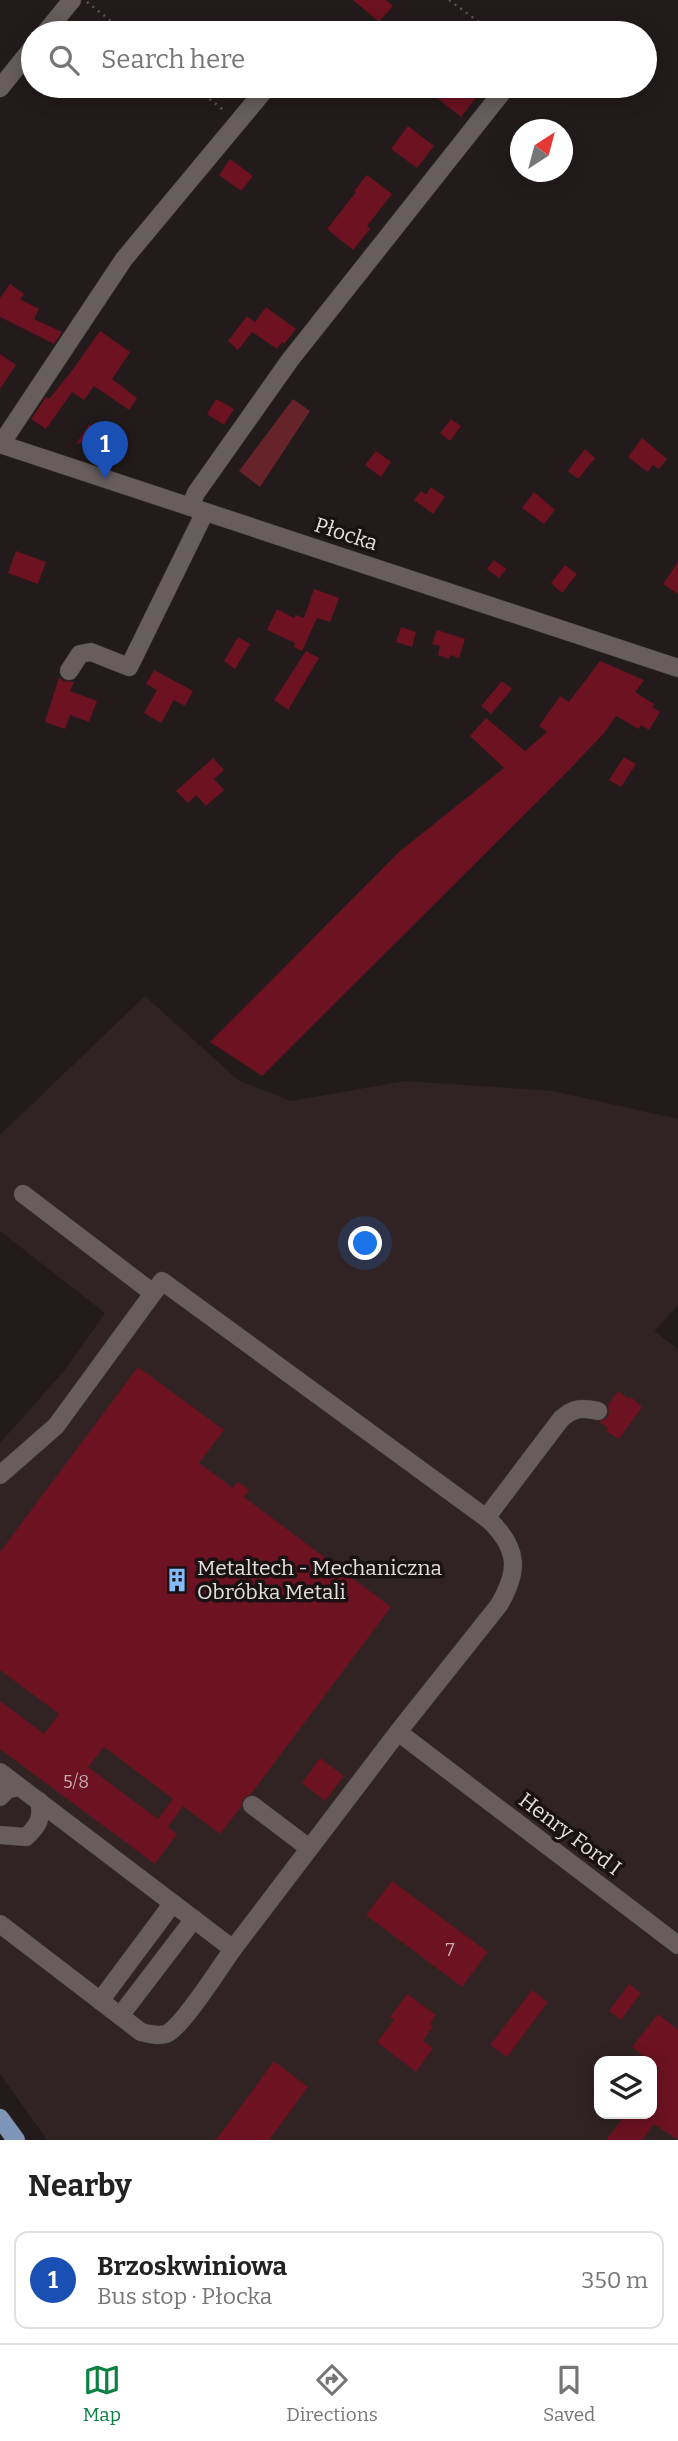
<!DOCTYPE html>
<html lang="en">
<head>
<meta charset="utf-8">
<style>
	:root { --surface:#fff; --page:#f6f6f6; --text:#222; --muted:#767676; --line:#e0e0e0; --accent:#0b8043 }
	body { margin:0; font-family:Bitter,serif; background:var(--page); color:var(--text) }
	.controls { position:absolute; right:21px; bottom:21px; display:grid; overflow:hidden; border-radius:14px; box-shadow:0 4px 18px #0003 }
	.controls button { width:63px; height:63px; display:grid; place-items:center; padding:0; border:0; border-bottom:2px solid var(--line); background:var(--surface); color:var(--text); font:35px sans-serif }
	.compass { position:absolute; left:510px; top:119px; width:63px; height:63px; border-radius:50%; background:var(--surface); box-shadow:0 4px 18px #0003; rotate:36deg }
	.you { position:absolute; left:366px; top:1244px; width:24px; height:24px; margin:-18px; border:5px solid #fff; border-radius:50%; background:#1a73e8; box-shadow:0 0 0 10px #1a73e833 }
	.badge { display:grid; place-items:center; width:46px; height:46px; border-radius:50%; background:var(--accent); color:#fff; font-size:23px; font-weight:700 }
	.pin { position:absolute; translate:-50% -58px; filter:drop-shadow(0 2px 4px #0008) }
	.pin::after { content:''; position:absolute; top:37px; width:24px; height:21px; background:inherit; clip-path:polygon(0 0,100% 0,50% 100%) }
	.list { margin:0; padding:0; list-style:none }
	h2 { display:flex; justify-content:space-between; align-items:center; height:91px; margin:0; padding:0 28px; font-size:30px }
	h2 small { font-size:23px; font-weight:400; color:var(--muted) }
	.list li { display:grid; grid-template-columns:46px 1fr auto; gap:21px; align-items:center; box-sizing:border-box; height:98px; margin:0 14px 14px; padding:0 14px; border:2px solid var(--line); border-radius:14px }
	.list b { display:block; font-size:26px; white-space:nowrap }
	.list p { margin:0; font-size:23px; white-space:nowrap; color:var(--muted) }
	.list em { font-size:23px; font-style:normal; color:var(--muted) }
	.icon { flex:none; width:38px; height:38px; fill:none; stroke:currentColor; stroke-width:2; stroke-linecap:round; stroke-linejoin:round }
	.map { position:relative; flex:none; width:678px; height:2140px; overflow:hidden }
	.search { position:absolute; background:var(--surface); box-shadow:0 4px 18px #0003; left:21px; right:21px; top:21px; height:77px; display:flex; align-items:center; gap:18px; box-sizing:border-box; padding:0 24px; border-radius:38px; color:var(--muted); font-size:26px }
	.sheet { height:203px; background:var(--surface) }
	nav { display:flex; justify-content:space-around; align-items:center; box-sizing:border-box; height:98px; border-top:2px solid var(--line); background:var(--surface); font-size:19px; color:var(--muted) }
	nav a { display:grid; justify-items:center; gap:4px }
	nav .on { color:var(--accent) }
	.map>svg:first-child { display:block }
</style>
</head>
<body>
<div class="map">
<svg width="678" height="2140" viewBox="0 0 678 2140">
	<rect width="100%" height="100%" fill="#231b1b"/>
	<!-- built -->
	<path fill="#312323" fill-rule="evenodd" d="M145 996 238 1080 291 1101 405 1081 553 1091 678 1119V1305L654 1331 678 1349V2140H47L0 2074V1443L65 1370 105 1313 0 1231V1135ZM599 2061H652V2114H599Z"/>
	<!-- green -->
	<path fill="#66242a" d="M293 399 310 411 260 487 239 471Z"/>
	<!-- building -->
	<path fill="#6c1220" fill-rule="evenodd" d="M353 0H386L393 6 379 22Z
		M422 86H468L479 94 461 117Z
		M408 126 434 146 417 168 391 149Z
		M230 159 253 176 241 191 219 175Z
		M367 175 392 194 367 226 370 229 353 250 327 229 356 192 354 191Z
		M10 284 24 294 20 299 39 309 34 319 62 332 54 344 0 317V298Z
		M266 307 296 329 284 344 282 342 277 349 252 332 238 350 228 341 247 316 255 322Z
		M100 331 130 352 112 379 137 398 129 410 94 386 84 400 72 392 46 429 31 419 46 397 49 399 71 372Z
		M0 354 16 365 0 389Z
		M216 399 234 409 224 425 207 414Z
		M451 419 461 426 450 441 440 433Z
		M89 424 99 431 91 442 76 444Z
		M642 438 667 459 659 469 653 465 648 472 628 457Z
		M585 449 595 458 578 479 568 471Z
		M376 451 391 462 381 477 365 465Z
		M431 487 445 497 433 514 414 500 421 491 426 495Z
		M534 492 555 510 544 524 522 508Z
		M16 551 46 562 38 584 8 573Z
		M494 560 506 569 499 578 487 569Z
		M678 562V594L663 584Z
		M565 565 577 574 562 593 551 583Z
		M314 589 339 598 330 622 317 618 302 651 294 647 295 643 267 630 277 609 294 618 296 615 304 618Z
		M401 627 416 632 412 647 396 642Z
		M437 630 465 639 459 658 450 655 449 659 438 655 440 646 432 644Z
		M238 637 250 644 235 669 224 661Z
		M306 651 319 658 288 710 274 700Z
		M600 661 644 680 635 692 654 704 652 707 660 712 649 730 641 725 639 729 616 716 604 733 567 772 262 1076 210 1042 399 852 504 768 470 736 486 718 525 751 547 732 539 726 560 696 569 702Z
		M154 670 193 691 185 706 174 700 161 723 144 713 157 690 146 684Z
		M59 677 63 681 74 682 70 691 97 701 89 722 70 715 65 729 45 722Z
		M502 681 512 689 491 714 481 706Z
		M624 757 636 764 621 787 609 780Z
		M213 758 224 770 214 779 224 790 206 806 196 795 188 803 176 791Z
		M138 1367 224 1430 199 1463 233 1488 238 1482 249 1490 244 1497 391 1607 251 1794 243 1799 241 1807 220 1834 183 1806 168 1827 177 1834 155 1864 0 1749V1701L44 1734 59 1714 0 1670V1552ZM104 1747 173 1799 158 1819 88 1767Z
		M618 1391 629 1399 631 1397 642 1407 619 1439 606 1431 608 1428 599 1422 607 1418 609 1413 608 1405Z
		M320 1758 344 1776 325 1801 302 1783Z
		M392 1881 488 1952 462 1987 366 1915Z
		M629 1984 641 1993 621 2020 609 2011Z
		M532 1990 548 2002 507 2057 490 2045Z
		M407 1994 436 2015 430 2024 433 2026 423 2041 433 2048 416 2072 377 2042 394 2020 390 2017Z
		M658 2014 678 2030V2140L654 2124 642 2140H606L626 2114H652V2079L659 2069 632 2047Z
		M274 2061 308 2087 269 2140H216Z"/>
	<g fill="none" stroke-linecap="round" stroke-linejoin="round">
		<!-- minor casing -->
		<g stroke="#3b3636" stroke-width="19">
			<path id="minor" d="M45 33 72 0
				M0 88 33 47
				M0 444 678 668
				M1 444 124 259 268 86
				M190 507 196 493 290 360 507 86
				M69 671 80 654 91 652 129 667 205 512
				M23 1194 153 1293
				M0 1475 56 1426 162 1281 489 1520C519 1549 519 1571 499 1605L398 1732 233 1949 0 1772
				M486 1518 561 1419C573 1408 582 1407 598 1411
				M398 1732 678 1945
				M0 1797 8 1789 20 1787
				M252 1805 309 1848
				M0 1835 26 1837C38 1826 43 1818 39 1801
				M0 1924 141 2032C149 2034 161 2037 168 2033 185 2023 220 1967 233 1949
				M100 2001 173 1903
				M120 2016 194 1919"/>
		</g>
		<!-- major casing -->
		<g stroke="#3b3636" stroke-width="19">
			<path id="major" d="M0 2118 16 2140"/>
		</g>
		<!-- path -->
		<path stroke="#5d5656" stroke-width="2.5" stroke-dasharray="2 5" stroke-linecap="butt" d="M449 0 494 33
			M87 2 126 33
			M193 86 226 112"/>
		<!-- minor -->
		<use href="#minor" stroke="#675d5d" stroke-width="18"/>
		<!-- major -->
		<use href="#major" stroke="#7e95b7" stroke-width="18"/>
	</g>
	<!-- icons -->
	<defs>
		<g id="building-bare" transform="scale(1.89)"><path d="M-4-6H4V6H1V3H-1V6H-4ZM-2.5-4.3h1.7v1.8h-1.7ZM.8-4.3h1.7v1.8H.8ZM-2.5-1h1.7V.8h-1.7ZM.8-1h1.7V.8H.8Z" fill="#86bbfb" stroke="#1a1212" stroke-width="2.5" paint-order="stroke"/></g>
	</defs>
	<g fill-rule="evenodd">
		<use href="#building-bare" x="177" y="1580"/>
	</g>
	<g text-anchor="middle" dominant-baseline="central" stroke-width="7" stroke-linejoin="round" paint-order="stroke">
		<!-- number labels -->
		<g font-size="18" fill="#c5abae">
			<text x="76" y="1782">5/8</text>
			<text x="450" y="1950">7</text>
		</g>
		<!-- street labels -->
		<g font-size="21" fill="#e3dede" stroke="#1a1212">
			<text transform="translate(346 534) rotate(18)">Płocka</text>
			<text transform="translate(570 1834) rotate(37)">Henry Ford I</text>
		</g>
		<!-- poi labels -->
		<g font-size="21" fill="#e3dede" stroke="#1a1212" text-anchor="start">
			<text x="197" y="1568">Metaltech - Mechaniczna<tspan x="197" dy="24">Obróbka Metali</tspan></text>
		</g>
	</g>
</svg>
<div class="controls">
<button><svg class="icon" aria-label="layers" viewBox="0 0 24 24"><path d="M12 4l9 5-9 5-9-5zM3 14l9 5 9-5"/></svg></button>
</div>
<svg class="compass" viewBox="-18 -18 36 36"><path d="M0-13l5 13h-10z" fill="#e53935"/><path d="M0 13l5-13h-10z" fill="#767676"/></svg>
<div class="you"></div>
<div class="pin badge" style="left:105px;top:479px;background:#1a4fb4">1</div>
<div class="search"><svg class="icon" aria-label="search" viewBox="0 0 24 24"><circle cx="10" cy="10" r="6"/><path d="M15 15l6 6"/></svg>Search here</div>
</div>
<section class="sheet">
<h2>Nearby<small></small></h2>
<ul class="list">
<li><span class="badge" style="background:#1a4fb4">1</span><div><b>Brzoskwiniowa</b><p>Bus stop · Płocka</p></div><em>350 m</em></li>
</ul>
</section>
<nav>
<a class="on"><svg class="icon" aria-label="map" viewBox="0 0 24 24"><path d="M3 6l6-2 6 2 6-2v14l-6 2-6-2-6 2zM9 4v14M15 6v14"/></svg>Map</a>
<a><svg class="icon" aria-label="directions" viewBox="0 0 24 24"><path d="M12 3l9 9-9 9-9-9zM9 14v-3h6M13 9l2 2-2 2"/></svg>Directions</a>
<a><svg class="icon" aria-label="saved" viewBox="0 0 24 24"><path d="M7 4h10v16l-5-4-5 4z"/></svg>Saved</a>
</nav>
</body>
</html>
